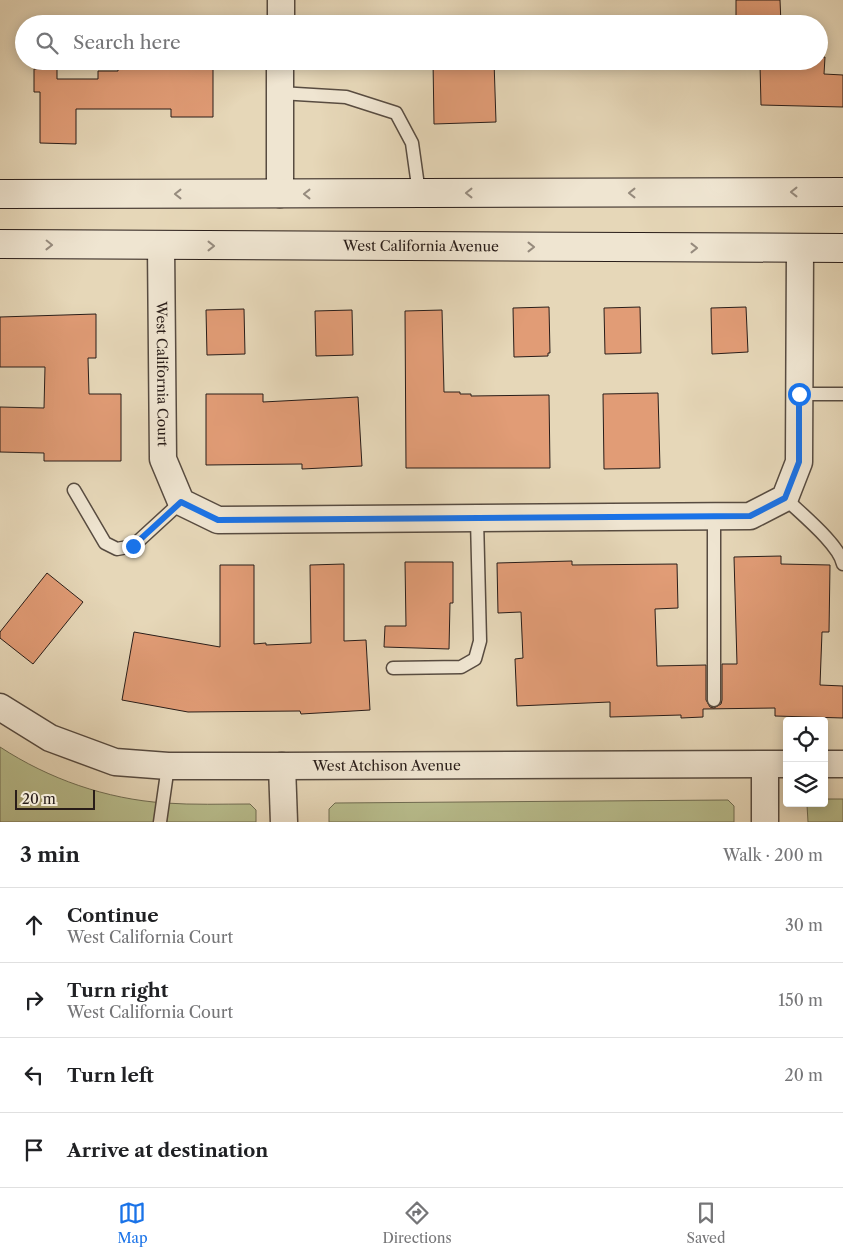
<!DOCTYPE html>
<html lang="en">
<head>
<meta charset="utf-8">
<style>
	:root { --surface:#fff; --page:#f2f2f2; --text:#202124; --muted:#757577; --line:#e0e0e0; --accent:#1a73e8 }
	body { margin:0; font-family:"Libre Caslon Text",serif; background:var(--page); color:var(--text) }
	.controls { position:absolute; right:15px; bottom:15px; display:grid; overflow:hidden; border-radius:5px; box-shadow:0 2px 12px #0003 }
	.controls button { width:45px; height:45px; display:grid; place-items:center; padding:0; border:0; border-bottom:1px solid var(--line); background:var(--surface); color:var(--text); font:25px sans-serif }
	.scale { position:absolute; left:15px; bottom:12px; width:80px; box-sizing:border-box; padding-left:5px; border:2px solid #291d19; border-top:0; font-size:14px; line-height:18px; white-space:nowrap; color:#291d19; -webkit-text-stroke:4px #efe5d1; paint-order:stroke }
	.stop { position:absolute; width:15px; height:15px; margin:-11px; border:4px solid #1a73e8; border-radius:50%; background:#fff }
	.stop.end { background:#1a73e8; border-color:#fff; box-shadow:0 1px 5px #0008 }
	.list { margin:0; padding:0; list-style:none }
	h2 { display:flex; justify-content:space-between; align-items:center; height:65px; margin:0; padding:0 20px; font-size:21px }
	h2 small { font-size:16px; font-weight:400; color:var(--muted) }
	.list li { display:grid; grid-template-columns:32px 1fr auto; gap:15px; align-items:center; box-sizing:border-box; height:75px; padding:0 20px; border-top:1px solid var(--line) }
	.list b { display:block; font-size:19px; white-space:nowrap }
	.list p { margin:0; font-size:16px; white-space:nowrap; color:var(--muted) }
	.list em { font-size:16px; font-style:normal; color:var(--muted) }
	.icon { flex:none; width:28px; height:28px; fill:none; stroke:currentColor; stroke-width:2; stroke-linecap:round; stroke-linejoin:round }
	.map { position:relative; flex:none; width:843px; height:822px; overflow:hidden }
	.search { position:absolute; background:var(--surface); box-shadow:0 2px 12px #0003; left:15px; right:15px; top:15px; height:55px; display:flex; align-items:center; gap:12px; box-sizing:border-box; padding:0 18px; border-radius:28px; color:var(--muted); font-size:19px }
	.sheet { height:365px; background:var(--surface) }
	nav { display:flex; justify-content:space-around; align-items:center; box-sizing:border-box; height:70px; border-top:1px solid var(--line); background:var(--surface); font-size:14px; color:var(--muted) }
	nav a { display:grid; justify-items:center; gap:2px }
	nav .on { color:var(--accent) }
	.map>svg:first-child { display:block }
</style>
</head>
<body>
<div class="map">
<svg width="843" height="822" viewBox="0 0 843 822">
	<rect width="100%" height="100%" fill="#e6d7b8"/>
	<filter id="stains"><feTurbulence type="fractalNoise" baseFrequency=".004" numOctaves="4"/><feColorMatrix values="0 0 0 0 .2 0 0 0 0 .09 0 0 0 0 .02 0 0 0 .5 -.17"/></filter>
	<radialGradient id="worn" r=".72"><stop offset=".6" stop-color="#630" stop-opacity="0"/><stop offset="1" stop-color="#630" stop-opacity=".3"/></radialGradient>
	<!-- green -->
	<path fill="#b8bd8d" stroke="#706d53" d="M0 747C49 779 106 799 165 803 193 805 222 804 250 804L256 810V822H0Z
		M824 799H843V822H808L807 805 810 803H824Z
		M728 800 734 806V822H329V809L335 803Z"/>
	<!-- building -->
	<path fill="#e19c76" stroke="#291d19" d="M736 0H780L781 24H736Z
		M825 57 824 74 843 75V107L761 105 760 65 791 61H819V58Z
		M118 61H213V117H171V109H76V144L40 143V92H34V69H57V79H98V71H118Z
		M433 61H494L496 122 434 124Z
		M549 307 550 353H548V356L514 357 513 308Z
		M640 307 641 353 605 354 604 308Z
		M746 307 748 352 712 354 711 308Z
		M244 309 245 354 207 355 206 310Z
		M352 310 353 355 316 356 315 311Z
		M442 310 444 392H460V394H471V396L549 395 550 468H406L405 311Z
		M96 314V358H88L89 394H121V461H44V453L0 452V407L44 408 45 367H0V317Z
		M658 393 660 468 604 469 603 394Z
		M206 394H263V402L358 397 362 466 302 469V464L206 465Z
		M781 556V564L830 565 829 632H822L820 685 843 686V718L775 716V708L703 709V717L681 718V715L610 717V702L517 706 515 659 523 658 521 612 498 613 497 563 572 561V565L677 564 678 608 655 609 657 666 706 665V700L710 707 714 708 721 704 722 700V664H737L734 557Z
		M405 562H453V603H450L449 649 384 647 385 626H406Z
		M344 564V641L366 640 370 710 301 714 300 711 188 712 122 700 134 632 220 647V565H254V644L266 643V645L311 643 310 565Z
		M47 573 83 602 33 664 0 638V632Z"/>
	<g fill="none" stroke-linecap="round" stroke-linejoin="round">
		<!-- lane casing -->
		<g stroke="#584c41" stroke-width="15">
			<path id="lane" d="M280 93 346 97 396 113 412 143 419 193
				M799 394H843
				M74 490 105 543 117 549 133 546 181 502
				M785 498C800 513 839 544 843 564
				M714 516V700
				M393 668 461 667 475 659 480 641 477 519
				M160 822 168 766"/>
		</g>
		<!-- street casing -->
		<g stroke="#584c41" stroke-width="29">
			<g id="street">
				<path d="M281 24V0"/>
				<path d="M280 194V61"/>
				<path id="s1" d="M161 246 163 459 181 502 218 520 750 516 785 498 799 462 800 249"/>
				<path id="s2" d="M0 707 50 738 115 762 168 766H282L787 764"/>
				<path d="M824 764H843"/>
				<path d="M282 766 284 822"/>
				<path d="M765 822V765"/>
			</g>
		</g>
		<!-- secondary casing -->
		<g stroke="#291d19" stroke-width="30">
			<g id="secondary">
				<path d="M0 194 843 192"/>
				<path id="s3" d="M0 244 843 248"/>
			</g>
		</g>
		<!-- lane -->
		<use href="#lane" stroke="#efe5d1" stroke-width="12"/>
		<!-- street -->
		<use href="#street" stroke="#efe5d1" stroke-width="26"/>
		<!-- secondary -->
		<use href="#secondary" stroke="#efe5d1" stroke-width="28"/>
	</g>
	<!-- one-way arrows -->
	<defs><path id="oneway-chevron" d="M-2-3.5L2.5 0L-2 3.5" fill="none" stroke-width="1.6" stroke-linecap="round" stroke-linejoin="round" transform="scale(1.25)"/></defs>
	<g stroke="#968b7e">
		<use href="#oneway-chevron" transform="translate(794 192) rotate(180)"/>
		<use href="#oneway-chevron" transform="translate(469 193) rotate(180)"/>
		<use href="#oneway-chevron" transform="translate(632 193) rotate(180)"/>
		<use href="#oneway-chevron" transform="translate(178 194) rotate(180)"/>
		<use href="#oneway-chevron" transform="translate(307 194) rotate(180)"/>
		<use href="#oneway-chevron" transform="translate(49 245) rotate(1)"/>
		<use href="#oneway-chevron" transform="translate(211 246)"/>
		<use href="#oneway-chevron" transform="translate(531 247)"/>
		<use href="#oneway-chevron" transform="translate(694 248)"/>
	</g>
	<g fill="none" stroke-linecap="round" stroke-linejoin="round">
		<!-- route -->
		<path stroke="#1a73e8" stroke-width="6" d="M133 546 181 502 218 520 750 516 785 498 799 462V394"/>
	</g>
	<g text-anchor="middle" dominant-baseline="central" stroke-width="4" stroke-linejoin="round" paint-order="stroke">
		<!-- street labels -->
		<g font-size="14" fill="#291d19" stroke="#efe5d1">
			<text stroke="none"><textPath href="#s3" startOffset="421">West California Avenue</textPath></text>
			<text stroke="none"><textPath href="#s1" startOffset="128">West California Court</textPath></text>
			<text stroke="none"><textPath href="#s2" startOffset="400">West Atchison Avenue</textPath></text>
		</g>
	</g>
	<rect width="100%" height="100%" filter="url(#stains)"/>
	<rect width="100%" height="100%" fill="url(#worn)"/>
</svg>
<div class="controls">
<button><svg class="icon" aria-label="locate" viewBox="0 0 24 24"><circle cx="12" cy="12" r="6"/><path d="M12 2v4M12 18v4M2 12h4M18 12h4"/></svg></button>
<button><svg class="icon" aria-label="layers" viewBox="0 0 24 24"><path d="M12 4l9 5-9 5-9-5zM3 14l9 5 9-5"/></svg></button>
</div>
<div class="scale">20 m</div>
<div class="stop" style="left:799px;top:394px"></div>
<div class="stop end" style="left:133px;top:546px"></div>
<div class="search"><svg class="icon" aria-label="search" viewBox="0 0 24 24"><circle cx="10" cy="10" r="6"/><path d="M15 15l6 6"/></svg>Search here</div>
</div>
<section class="sheet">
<h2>3 min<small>Walk · 200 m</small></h2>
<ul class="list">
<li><svg class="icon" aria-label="ahead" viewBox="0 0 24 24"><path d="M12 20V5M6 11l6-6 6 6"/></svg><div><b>Continue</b><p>West California Court</p></div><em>30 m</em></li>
<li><svg class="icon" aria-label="right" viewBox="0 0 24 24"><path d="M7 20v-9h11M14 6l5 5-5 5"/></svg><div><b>Turn right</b><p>West California Court</p></div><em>150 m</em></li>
<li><svg class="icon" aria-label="left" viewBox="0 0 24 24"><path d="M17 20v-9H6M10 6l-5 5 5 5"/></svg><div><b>Turn left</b></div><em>20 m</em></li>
<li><svg class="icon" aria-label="arrive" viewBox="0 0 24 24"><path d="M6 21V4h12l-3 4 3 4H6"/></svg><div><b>Arrive at destination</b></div></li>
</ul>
</section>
<nav>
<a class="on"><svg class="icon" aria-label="map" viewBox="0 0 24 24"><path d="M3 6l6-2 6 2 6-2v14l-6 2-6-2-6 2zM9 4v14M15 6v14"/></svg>Map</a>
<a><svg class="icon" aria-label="directions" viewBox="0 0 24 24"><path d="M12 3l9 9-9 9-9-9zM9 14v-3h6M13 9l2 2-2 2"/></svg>Directions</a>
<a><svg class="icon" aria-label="saved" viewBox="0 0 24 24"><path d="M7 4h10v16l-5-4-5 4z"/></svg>Saved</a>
</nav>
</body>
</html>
